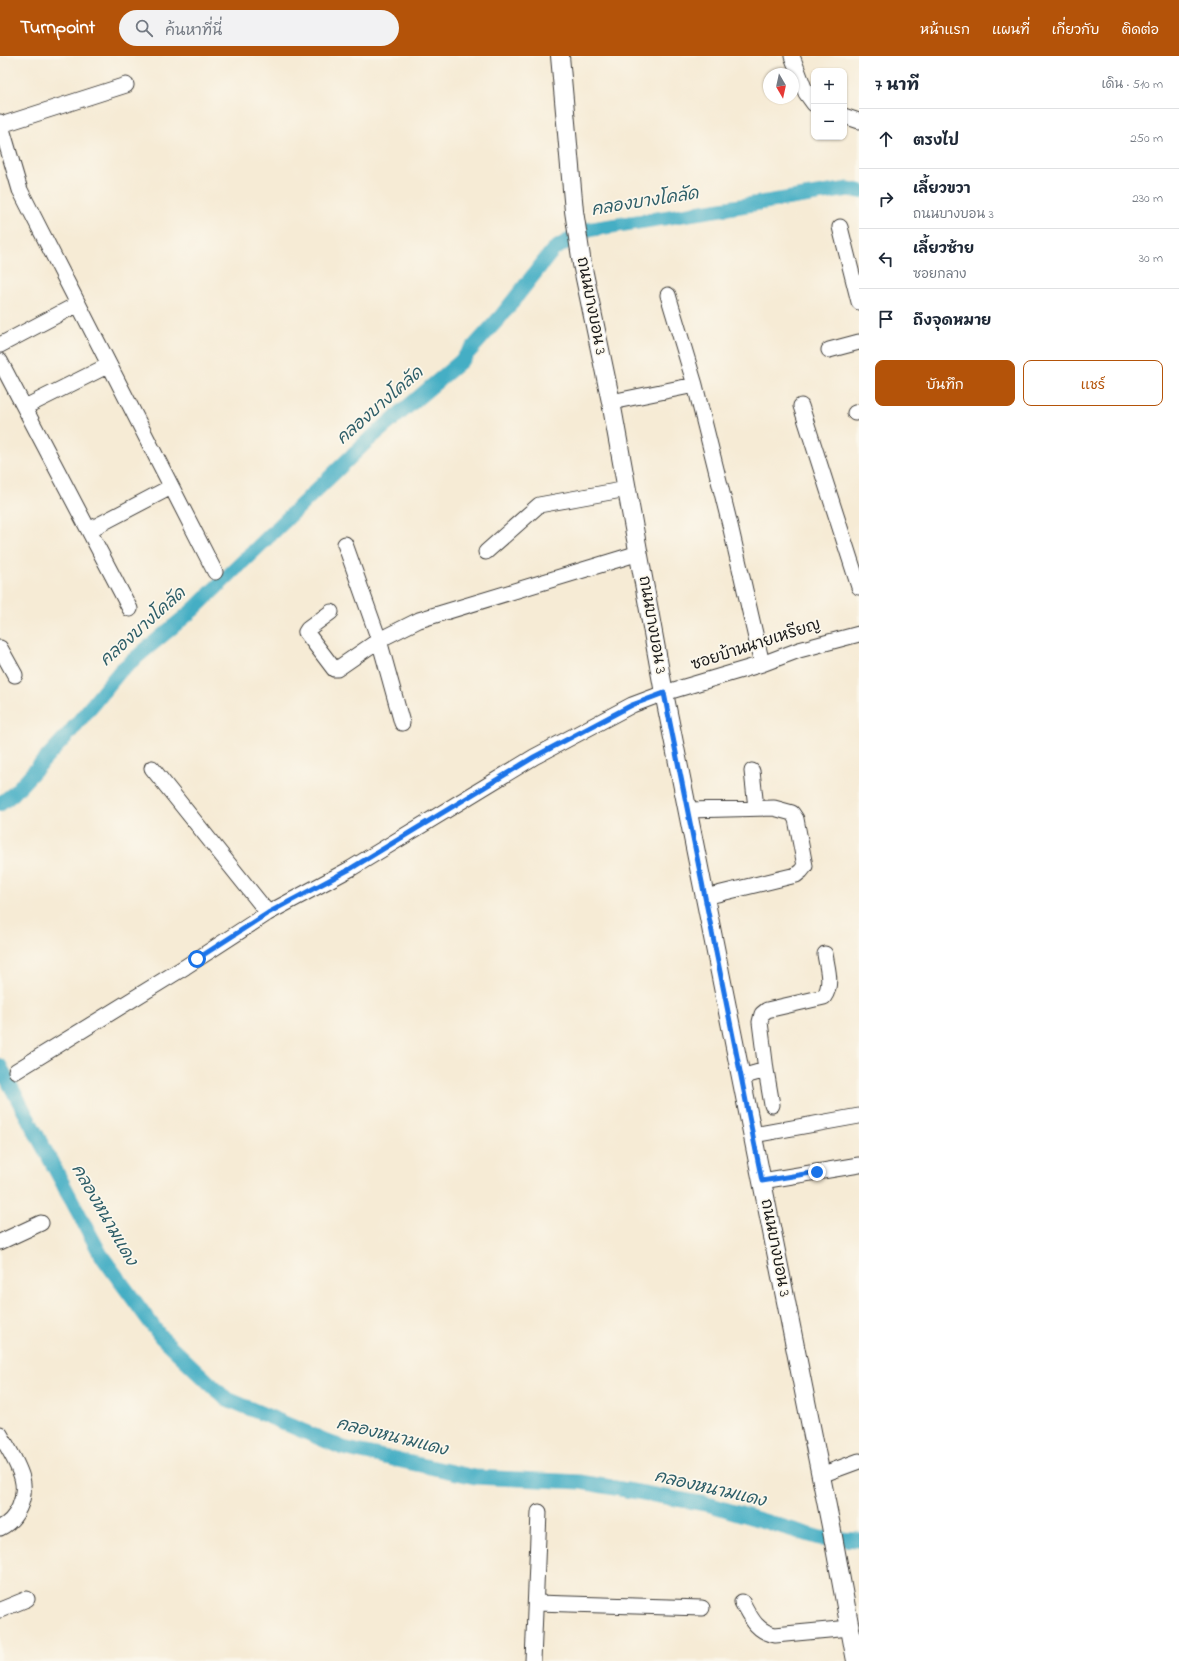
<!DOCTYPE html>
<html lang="th">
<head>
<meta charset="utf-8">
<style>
	:root { --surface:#fff; --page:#f2f2f3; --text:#1f2937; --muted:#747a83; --line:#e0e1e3; --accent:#b45309 }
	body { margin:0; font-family:"Indie Flower","Playpen Sans Thai",sans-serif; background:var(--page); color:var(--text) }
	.controls { position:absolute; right:12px; top:12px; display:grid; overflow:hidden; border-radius:8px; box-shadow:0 1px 3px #0004 }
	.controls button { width:36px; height:36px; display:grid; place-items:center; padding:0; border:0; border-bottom:1px solid var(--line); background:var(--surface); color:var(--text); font:20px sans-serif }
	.compass { position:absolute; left:763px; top:12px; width:36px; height:36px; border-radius:50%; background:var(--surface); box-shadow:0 1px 3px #0004; rotate:171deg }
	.stop { position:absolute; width:12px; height:12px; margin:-9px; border:3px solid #1a73e8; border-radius:50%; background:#fff }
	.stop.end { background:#1a73e8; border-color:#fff; box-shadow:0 1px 4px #0008 }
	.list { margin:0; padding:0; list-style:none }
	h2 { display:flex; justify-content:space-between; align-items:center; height:52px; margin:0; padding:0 16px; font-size:17px }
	h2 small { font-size:13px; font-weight:400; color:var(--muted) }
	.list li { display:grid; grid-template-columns:26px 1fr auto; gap:12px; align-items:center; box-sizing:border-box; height:60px; padding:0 16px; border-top:1px solid var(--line) }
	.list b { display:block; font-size:15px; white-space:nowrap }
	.list p { margin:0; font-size:13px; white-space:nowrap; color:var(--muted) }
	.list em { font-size:13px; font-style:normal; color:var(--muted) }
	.actions { display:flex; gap:8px; padding:12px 16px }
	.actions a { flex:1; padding:9px 0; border:1px solid var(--accent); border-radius:8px; text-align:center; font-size:14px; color:var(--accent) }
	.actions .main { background:var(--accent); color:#fff }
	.icon { flex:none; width:22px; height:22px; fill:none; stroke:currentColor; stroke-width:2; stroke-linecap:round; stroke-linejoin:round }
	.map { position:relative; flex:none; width:859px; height:1605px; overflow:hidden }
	header { display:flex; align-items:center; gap:24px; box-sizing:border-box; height:56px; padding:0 20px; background:var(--accent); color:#fff }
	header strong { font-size:19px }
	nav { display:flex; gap:22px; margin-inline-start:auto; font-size:14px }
	.search { width:280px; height:36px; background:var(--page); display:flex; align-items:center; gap:10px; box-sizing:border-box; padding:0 14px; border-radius:22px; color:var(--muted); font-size:15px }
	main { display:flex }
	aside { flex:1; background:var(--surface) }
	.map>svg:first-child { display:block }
</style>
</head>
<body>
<header>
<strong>Turnpoint</strong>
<div class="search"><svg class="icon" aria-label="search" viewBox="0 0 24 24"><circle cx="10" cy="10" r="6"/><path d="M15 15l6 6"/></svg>ค้นหาที่นี่</div>
<nav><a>หน้าแรก</a><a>แผนที่</a><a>เกี่ยวกับ</a><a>ติดต่อ</a></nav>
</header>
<main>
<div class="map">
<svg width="859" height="1605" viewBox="0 0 859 1605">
	<rect width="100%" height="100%" fill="#fbf7ec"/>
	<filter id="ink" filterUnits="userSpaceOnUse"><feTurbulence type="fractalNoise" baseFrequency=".025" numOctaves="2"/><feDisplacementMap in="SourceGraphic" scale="8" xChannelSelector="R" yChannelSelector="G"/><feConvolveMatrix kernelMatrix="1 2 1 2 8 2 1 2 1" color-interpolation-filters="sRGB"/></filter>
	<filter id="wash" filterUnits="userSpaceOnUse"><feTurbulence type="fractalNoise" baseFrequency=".012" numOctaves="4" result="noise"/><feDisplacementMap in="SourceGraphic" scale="16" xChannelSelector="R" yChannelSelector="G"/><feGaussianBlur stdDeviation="0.9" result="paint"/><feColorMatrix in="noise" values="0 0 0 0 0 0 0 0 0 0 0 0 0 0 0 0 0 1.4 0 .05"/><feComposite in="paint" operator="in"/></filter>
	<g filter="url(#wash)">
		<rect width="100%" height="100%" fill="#f6ebd5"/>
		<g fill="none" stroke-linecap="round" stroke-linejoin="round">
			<!-- canal -->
			<path stroke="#45aec4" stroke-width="15" d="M0 748 13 738 70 676 121 614 193 554 365 387 460 306 502 259 553 194 586 174 849 133 859 135
				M0 1010 101 1199 161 1281 225 1342 343 1392 475 1421 581 1426 711 1449 820 1482 859 1484"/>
		</g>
	</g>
	<g filter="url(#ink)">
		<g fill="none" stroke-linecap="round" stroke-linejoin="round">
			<!-- minor casing -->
			<g stroke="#3d3b38" stroke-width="17">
				<path id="minor" d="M792 0 806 37 814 48
					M844 60 859 65
					M0 66 20 134 215 516
					M1 69 126 29
					M840 171 859 246
					M668 239 695 329 730 469 762 608
					M0 289 78 248
					M829 294 859 286
					M0 305 130 553
					M611 346 695 329
					M801 350 859 531
					M25 351 109 309
					M855 357 859 356
					M89 474 171 431
					M345 488 379 584 402 667
					M486 496 539 449 627 433
					M331 556 308 573 306 576 334 613H337L379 584 419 564 639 497
					M0 592 15 619
					M152 712 268 857
					M752 715 756 752
					M688 754 774 752 792 757 796 763 805 810 801 815 796 819 705 841
					M766 1014 772 1049
					M16 1015 185 911 268 857 350 813 534 701 632 649 664 637 762 608 799 594 859 578
					M741 1021 766 1014 760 966 762 958 767 954 824 941C833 928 827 912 825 898
					M753 1079 859 1060
					M762 1125 859 1109
					M0 1186 41 1167
					M0 1378C8 1392 18 1407 22 1422 27 1442 17 1464 0 1472
					M821 1419 859 1405
					M742 1546C751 1562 756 1575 775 1579L850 1572
					M536 1547 702 1552
					M0 1554 27 1543
					M533 1605 539 1456"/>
			</g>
			<!-- major casing -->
			<g stroke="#3d3b38" stroke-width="20">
				<path id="major" d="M560 0 574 155 582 208 611 346 664 637 831 1470 856 1605"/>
			</g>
			<!-- minor -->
			<use href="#minor" stroke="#fff" stroke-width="15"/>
			<!-- major -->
			<use href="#major" stroke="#fff" stroke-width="18"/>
		</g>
	</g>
	<g fill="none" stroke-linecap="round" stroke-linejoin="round" filter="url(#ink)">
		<!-- route -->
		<path stroke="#1a73e8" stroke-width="5" d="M197 903 268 857 350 813 534 701 632 649 664 637 762 1125 817 1116"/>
	</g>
	<g text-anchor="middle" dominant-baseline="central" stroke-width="3.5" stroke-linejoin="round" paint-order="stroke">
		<!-- street labels -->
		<g font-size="16" fill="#1c1c1c" stroke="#fbf7ec">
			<text transform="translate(591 250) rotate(79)">ถนนบางบอน 3</text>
			<text transform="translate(652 569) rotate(80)">ถนนบางบอน 3</text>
			<text transform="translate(756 589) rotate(-18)">ซอยบ้านนายเหรียญ</text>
			<text transform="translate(775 1192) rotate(79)">ถนนบางบอน 3</text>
		</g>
		<!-- water labels -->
		<g font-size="17" font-style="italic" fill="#2e5e68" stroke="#fbf7ec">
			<text transform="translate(645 146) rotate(-9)">คลองบางโคลัด</text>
			<text transform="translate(380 350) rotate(-41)">คลองบางโคลัด</text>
			<text transform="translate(143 571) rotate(-42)">คลองบางโคลัด</text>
			<text transform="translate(104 1159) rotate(60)">คลองหนามแดง</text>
			<text transform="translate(392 1381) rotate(14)">คลองหนามแดง</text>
			<text transform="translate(710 1433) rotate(13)">คลองหนามแดง</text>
		</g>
	</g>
</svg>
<div class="controls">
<button>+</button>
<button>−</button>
</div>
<svg class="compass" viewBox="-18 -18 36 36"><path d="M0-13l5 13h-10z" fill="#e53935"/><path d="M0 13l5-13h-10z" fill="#747a83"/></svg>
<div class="stop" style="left:197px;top:903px"></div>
<div class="stop end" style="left:817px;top:1116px"></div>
</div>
<aside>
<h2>7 นาที<small>เดิน · 510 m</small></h2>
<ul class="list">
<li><svg class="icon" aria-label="ahead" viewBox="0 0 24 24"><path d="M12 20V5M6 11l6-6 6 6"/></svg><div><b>ตรงไป</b></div><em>250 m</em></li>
<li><svg class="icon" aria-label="right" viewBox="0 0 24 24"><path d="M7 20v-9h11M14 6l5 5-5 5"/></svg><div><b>เลี้ยวขวา</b><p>ถนนบางบอน 3</p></div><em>230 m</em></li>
<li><svg class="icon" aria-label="left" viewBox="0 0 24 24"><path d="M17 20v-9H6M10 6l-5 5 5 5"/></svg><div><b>เลี้ยวซ้าย</b><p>ซอยกลาง</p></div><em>30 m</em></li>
<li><svg class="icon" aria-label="arrive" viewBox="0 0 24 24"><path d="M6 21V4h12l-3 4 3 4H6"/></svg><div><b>ถึงจุดหมาย</b></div></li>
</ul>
<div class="actions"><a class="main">บันทึก</a><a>แชร์</a></div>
</aside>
</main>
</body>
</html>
